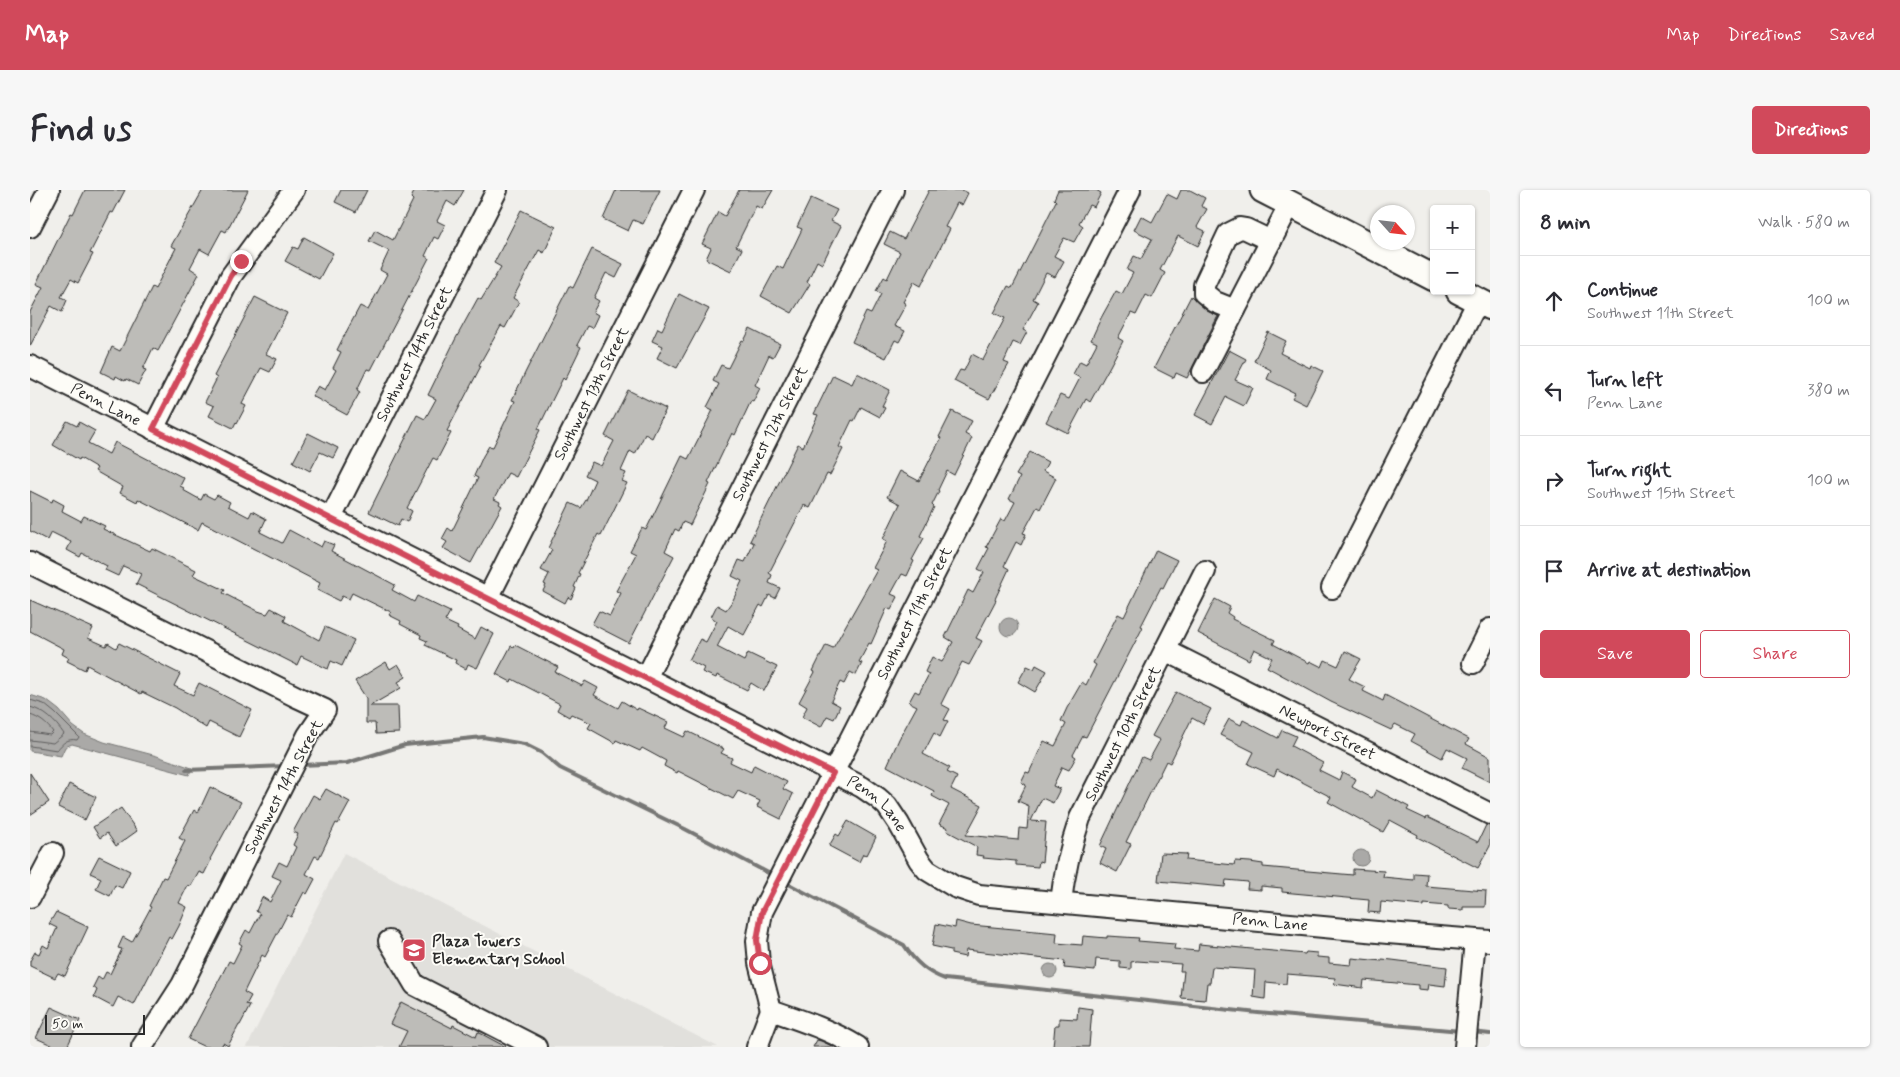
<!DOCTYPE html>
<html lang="en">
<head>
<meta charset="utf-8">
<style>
	:root { --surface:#fff; --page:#f7f7f7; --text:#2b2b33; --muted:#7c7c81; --line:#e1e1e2; --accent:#d1495b }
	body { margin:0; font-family:Mynerve,sans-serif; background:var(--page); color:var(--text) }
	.controls { position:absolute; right:15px; top:15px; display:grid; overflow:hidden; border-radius:5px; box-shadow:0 1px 4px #0004 }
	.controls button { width:45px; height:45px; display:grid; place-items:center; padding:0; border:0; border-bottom:1px solid var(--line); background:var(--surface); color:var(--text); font:25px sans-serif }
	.compass { position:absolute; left:1340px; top:15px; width:45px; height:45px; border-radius:50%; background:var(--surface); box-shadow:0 1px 4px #0004; rotate:117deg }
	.scale { position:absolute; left:15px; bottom:12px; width:100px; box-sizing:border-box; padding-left:5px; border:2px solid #2b2b2b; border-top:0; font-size:14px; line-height:18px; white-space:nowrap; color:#2b2b2b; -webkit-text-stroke:4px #fdfcf7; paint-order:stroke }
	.stop { position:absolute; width:15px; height:15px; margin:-11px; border:4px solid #d1495b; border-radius:50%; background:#fff }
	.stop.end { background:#d1495b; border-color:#fff; box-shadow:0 1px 5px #0008 }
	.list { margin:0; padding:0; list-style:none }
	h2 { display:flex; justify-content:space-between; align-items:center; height:65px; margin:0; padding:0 20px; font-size:21px }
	h2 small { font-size:16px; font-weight:400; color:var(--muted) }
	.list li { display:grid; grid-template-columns:32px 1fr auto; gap:15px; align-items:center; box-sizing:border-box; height:90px; padding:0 20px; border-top:1px solid var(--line) }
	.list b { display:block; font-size:19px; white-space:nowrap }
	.list p { margin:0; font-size:16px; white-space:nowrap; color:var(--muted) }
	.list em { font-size:16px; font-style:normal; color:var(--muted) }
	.actions { display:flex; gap:10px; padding:15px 20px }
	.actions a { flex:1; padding:11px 0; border:1px solid var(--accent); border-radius:5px; text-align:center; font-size:18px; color:var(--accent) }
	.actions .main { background:var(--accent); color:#fff }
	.icon { flex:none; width:28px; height:28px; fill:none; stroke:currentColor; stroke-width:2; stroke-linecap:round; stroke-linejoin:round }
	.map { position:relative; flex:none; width:1460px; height:857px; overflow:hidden; border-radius:5px }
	header { display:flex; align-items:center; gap:30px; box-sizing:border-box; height:70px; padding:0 25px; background:var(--accent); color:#fff }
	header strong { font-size:24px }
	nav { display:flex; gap:28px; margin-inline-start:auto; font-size:18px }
	.intro { display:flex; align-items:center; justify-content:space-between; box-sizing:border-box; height:120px; padding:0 30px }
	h1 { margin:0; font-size:35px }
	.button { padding:12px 22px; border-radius:5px; background:var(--accent); color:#fff; font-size:18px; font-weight:700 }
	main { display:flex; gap:30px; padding:0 30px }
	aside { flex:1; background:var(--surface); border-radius:5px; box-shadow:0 1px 4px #0004 }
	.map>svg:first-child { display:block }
</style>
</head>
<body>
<header>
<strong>Map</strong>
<nav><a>Map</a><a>Directions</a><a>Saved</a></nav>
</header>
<div class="intro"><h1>Find us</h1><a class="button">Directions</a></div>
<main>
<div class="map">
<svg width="1460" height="857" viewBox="0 0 1460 857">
	<rect width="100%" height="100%" fill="#f0efeb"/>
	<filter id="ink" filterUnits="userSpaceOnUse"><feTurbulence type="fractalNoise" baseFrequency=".02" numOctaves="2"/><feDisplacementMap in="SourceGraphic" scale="10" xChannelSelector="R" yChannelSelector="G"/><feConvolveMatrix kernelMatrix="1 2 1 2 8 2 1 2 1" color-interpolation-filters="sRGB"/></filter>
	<g filter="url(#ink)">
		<!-- built -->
		<path fill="#e1e0dc" d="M314 663 688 857H217Z"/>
		<!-- water -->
		<path fill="#aaa9a7" stroke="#777775" d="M970 437a9 9 0 1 1 18 0a9 9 0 1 1-18 0Z
			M0 505 16 510 29 520 43 536 54 544 74 552 127 566 162 578 159 585 42 554 35 557 31 566 0 561Z
			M1323 668a8 8 0 1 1 16 0a8 8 0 1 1-16 0Z
			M1013 781a7 7 0 1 1 14 0a7 7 0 1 1-14 0Z"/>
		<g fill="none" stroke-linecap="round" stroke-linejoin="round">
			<!-- shore -->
			<path stroke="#5e5d5d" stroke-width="1" d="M0 510 14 514 25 523 49 547 47 550C37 548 33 553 27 560L0 556
				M0 517C15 521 25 531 34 544L23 553 0 550
				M0 525C10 528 17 534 23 542L20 545 0 542"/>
			<!-- stream -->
			<path stroke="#777775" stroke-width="4" d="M271 575 317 573 375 555 453 547 494 554 512 563 530 578 655 639 744 686
				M156 580 256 576
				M755 692 874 755C884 771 897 783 915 789L1228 823 1431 841
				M1443 842 1460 844"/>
		</g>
		<!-- building -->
		<path fill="#bdbcb8" stroke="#2b2b2b" d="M55 0H95L83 23 81 22 60 63 63 64 48 93 41 89 31 107 37 110 32 122 21 116 0 156V122L13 97 6 94 41 23 43 24Z
			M173 0H218L196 42 192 40 179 64 170 59 160 78 169 84 128 161 123 158 113 179 116 180 108 195 96 189 95 191 86 186 85 189 71 182 82 157 90 161 122 97 125 99 146 58 141 56Z
			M311 0H337L326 22 305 12Z
			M385 0H434L425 16 417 11 407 31 415 35 408 49 404 47 395 66 399 68 341 180 337 179 327 200 330 202 317 225 282 206 288 196 295 200 306 180 303 178 311 162 307 160 313 148 330 116 338 120 357 84 350 80 359 61 339 51 345 40 363 50 383 10 381 8Z
			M586 0H630L613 34 603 30 598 41 573 29Z
			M709 0H743L732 19 726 16 706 56 712 59 701 81 676 69 681 58 672 54 688 22 695 26Z
			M899 0H932L938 3 932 15 927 13 915 37 920 39 891 96 884 92 873 112 876 114 864 136 875 141 869 152 865 150 856 168 822 152 836 122 841 124 851 104 846 101 854 87 857 89 870 62 854 54 860 42 874 49Z
			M1028 0H1066L1071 3 1064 17 1059 15 1049 33 1053 36 1044 52 1034 48 1024 66 1034 71 1025 87 1016 83 1003 109 1008 112 993 140 997 142 990 155 983 152 974 172 979 174 959 209 924 191 930 180 934 181 942 164 953 170 975 128 964 123 978 96 982 98 1006 51 1026 11 1024 9Z
			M1151 0H1160L1175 8 1171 16 1177 19 1167 37 1175 41 1168 56 1148 46 1130 80 1135 83 1122 108 1116 105 1106 125 1101 123 1088 148 1093 151 1080 176 1060 212 1056 209 1038 243 1016 232 1030 205 1039 209 1050 188 1043 184 1050 171 1056 174 1067 153 1061 150 1071 128 1086 101 1092 104 1103 83 1097 80 1104 66 1111 69 1122 49 1104 40 1111 26 1122 32 1137 4 1147 9Z
			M781 8 807 20 801 31 811 36 792 74 787 71 777 92 780 94 762 123 731 106 747 76 753 79 772 39 767 37Z
			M491 20 526 37 514 63 509 60 483 108 489 112 475 138 471 136 449 175 451 176 417 241 421 243 407 270 403 268 377 318 382 321 377 332 371 329 368 336 339 322 387 225 395 229 406 209 398 205 425 150 448 108 451 110 471 77 464 73Z
			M274 47 303 63 289 89 255 71 263 57 268 59Z
			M562 59 593 74 586 88 576 83 564 108 569 111 563 122 568 125 562 138 557 136 547 155 551 157 535 190 533 188 508 239 510 240 486 287 478 283 464 309 470 312 469 314 472 316 441 373 413 358 417 352 412 349 418 338 422 341 448 288 444 286 453 266 459 256 463 257 485 211 482 210 496 181 539 96 543 98Z
			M649 104 679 119 647 178 627 168 633 156 622 151 628 138 632 140Z
			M1161 106 1177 121 1188 126 1157 188 1146 183 1144 188 1124 178Z
			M225 107 257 123 236 164 247 169 240 182 231 178 212 214 216 216 207 233 206 232 203 238 179 226 184 216 175 212 187 188 184 186Z
			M720 139 750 154 743 167 739 165 725 195 730 198 723 212 721 211 705 245 702 243 678 293 680 294 660 335 653 332 649 341 645 339 635 361 644 366 599 453 562 434 569 421 580 426 591 403 586 401 606 364 600 361 612 338 616 340 652 266 658 269 683 220 677 217 689 194 683 191 691 175 698 178 712 150 714 151Z
			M1238 142 1256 151 1250 163 1280 178 1281 175 1293 181 1276 215 1262 208 1265 203 1237 189 1241 180 1224 171Z
			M1199 160 1216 169 1205 190 1223 198 1214 216 1196 207 1182 234 1165 225Z
			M827 183 860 200 852 216 855 218 850 227 831 217 824 231 822 230 809 257 813 259 800 285 797 284 780 318 774 315 739 383 742 385 739 393 750 398 745 408 739 405 733 417 730 415 714 445 698 436 687 457 714 471 718 463 747 477 734 501 721 493 717 500 687 485 686 488 672 482 674 478 659 470 670 449 676 452 687 431 681 427 687 415 696 420 703 410 712 391 702 386 709 370 715 372 724 353 720 351 768 254 773 257 788 225 784 224 803 185 822 194Z
			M598 200 636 219 622 248 615 244 605 264 600 261 591 281 596 283 592 291 597 293 571 346 568 344 548 383 550 384 544 397 546 398 541 409 538 407 535 413 513 401 516 395 514 394 519 384 511 380 522 360 518 358 540 313 551 318 556 310 565 290 555 285 562 272 571 276 584 251 575 246Z
			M922 221 942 231 935 244 942 248 924 285 917 281 908 300 909 301 902 315 904 317 890 346 894 348 882 370 884 371 877 386 872 384 861 404 868 407 861 420 857 418 841 454 839 453 829 472 832 473 826 485 820 482 814 494 810 492 801 511 810 516 804 529 797 526 791 537 772 527 777 517 769 512 785 482 783 481 796 455 803 458 847 380 843 378 857 351 853 349 870 314 857 307 870 281 889 291 911 248 909 247Z
			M37 231 47 236 49 232 65 241 58 253 79 264 85 252 154 288 150 296 154 298 153 300 171 310 174 304 184 309 187 305 200 312 198 316 219 327 222 321 236 329 230 342 252 353 259 340 291 357 294 351 304 355 301 361 365 395 362 400 384 412 387 406 420 422 415 431 428 437 427 439 445 449 451 437 464 444 447 478 438 474 436 479 425 473 426 470 395 455 397 451 390 448 391 445 370 434 371 431 359 425 361 422 322 403 319 409 312 406 309 411 287 400 290 393 172 332 168 340 108 309 107 312 90 303 93 297 65 281 67 278 50 268 49 270 23 255Z
			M278 243 308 258 303 268 290 262 280 281 263 272Z
			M1000 262 1018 272 1013 281 1026 288 1010 319 1007 317 993 343 996 344 991 355 986 352 974 376 979 379 965 409 966 410 946 448 952 451 939 475 932 472 911 514 920 519 914 530 918 531 910 547 904 543 893 564 920 578 917 582 927 587 921 599 952 615 936 645 988 650 989 638 997 639 999 616 988 611 996 595 991 592 996 582 999 583 1014 551 1025 556 1036 534 1031 531 1037 518 1052 492 1056 495 1066 475 1063 473 1088 424 1094 427 1126 360 1147 370 1133 398 1131 397 1111 436 1113 437 1056 547 1053 546 1043 565 1046 567 1039 580 1032 577 1023 596 1030 599 1023 613 1012 608 1001 631 1016 632 1012 672 1009 671 1008 677 986 675V671L953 668 954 666 946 665 947 657 917 641 918 638 909 634 919 615 902 606 904 601 857 576 869 549 887 516 879 512 885 501 889 503 899 484 895 482 902 467 912 472 923 452 915 447 938 400 943 403 954 382 948 379 959 358 956 357 971 329 975 331 985 312 979 309 990 287 986 285Z
			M0 301 22 312 23 309 34 315 32 321 51 331 54 326 75 336 73 339 120 361 122 358 166 380 163 385 195 400 193 403 228 421 237 424 241 418 256 426 254 431 289 450 295 437 324 450 312 476 301 471 298 479 271 466 267 475 106 394 111 384 93 376 88 386 75 380 77 376 52 363 50 367 37 360 41 352 21 342 17 350 0 341Z
			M1185 409 1200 417 1197 423 1203 427 1202 429 1245 450 1243 454 1279 473 1280 471 1292 477 1295 470 1308 476 1315 461 1331 469 1319 489 1335 497 1333 501 1353 511 1355 505 1439 549 1436 554 1460 567V592L1432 578 1437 568 1417 558 1412 568 1381 551 1385 544 1365 534 1361 540 1301 512 1237 477 1242 468 1224 459 1219 470 1168 443Z
			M0 410 63 438 58 448 76 456 78 453 86 458 89 453 150 484 144 496 163 505 169 493 222 520 209 547 179 532 176 538 145 518 112 502 111 504 57 475 55 480 37 471 39 468 32 464 34 459 0 441Z
			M485 455 528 477 525 482 552 496 555 491 568 498 564 505 588 518 592 511 607 520 608 518 638 532 635 538 654 547 657 541 694 559 691 563 702 568 700 572 721 582 724 575 757 592 753 599 763 604 751 629 727 617 730 611 708 601 703 609 648 581 647 583 634 576 636 571 612 558 610 561 586 550 585 553 558 538 561 533 541 524 539 527 527 520 530 514 482 489 481 492 466 484 481 456 484 457Z
			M356 472 360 479 368 474 376 487 368 492 371 498 340 516H368L369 543 346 544 345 533H336V508L325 491Z
			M1006 475 1017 481 1005 502 988 492 997 476 1004 479Z
			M1146 502 1181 519 1173 534 1162 528 1140 573 1136 571 1096 652 1101 654 1087 682 1070 673 1076 659 1070 656 1112 567 1119 570 1130 550 1122 546Z
			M1199 529 1211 535 1213 530 1248 548 1252 540 1266 546 1261 556 1293 573 1289 580 1309 590 1312 582 1326 589 1322 597 1342 608 1346 600 1379 617 1377 620 1396 629 1397 627 1448 652 1456 635 1460 636V656L1448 678 1387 647 1388 645 1360 630 1353 642 1298 612 1301 607 1247 579 1244 586 1218 574 1224 562 1190 545Z
			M0 583 19 612 0 625Z
			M39 594 66 607 55 630 28 617Z
			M180 597 211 612 180 669 181 670 174 684 169 682 161 696 158 695 149 713 157 717 149 736 142 749 139 747 104 815 88 807 83 817 64 807 67 800 63 797 68 787 72 790 76 782 80 784 92 759 88 758 93 747 102 752 121 717 119 716 133 687 136 688 155 651 149 648 164 620 168 623Z
			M296 599 320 612 308 634 306 633 289 668 285 666 276 684 285 689 277 704 274 702 261 727 257 725 235 767 232 765 214 802 221 806 216 815 220 816 210 835H209L198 856 193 853 191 857H175L158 849 199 771 203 773 212 755 209 753 216 740 220 743 230 724 226 721 232 707 240 712 251 690 242 686 249 672 257 676 266 657 263 655 268 644 263 642 283 605 290 609Z
			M91 618 107 641 86 656 77 643 70 648 63 637Z
			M818 631 846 647 837 665 833 664 829 672 799 656 806 644 809 646Z
			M1131 663 1157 664 1156 670 1204 675 1205 671 1220 672 1233 674V677L1323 685V679L1354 681 1353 687 1384 690V683L1397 684 1396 696 1456 701 1455 717H1433V720L1418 719V716L1394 714V716L1351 712 1350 723 1338 722 1339 710 1252 702V698L1231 696V700L1217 699 1218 692 1196 690 1195 697 1128 691Z
			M69 666 100 681 92 698 85 695 80 706 66 699 71 688 60 683Z
			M26 722 58 737 35 786 28 783 25 788 0 776V771L5 762 9 764 13 755 18 758 27 738 19 734Z
			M926 731 941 735 1027 743 1026 753 1052 755 1053 746 1077 748V746L1109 748 1108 751 1145 754 1144 759 1168 761 1169 754 1275 764 1276 762 1287 763V767L1299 768V773L1321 775 1322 768 1352 771V769L1362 770 1417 777 1415 796 1399 794 1398 800 1388 799V795L1334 790 1333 798 1304 794 1305 788 1257 784 1256 794 1236 792 1235 809 1223 807 1225 780 1182 777 1180 793H1177L1175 810 1151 808 1154 781H1150L1151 774 1107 771 1101 772V779L1090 778V771L1066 769 1065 781 1034 778 1035 771 997 767 936 760 935 767 921 764V760L902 756 906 734 925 738Z
			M371 812 422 838 423 835 446 847 448 842 476 857H369L377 841 360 834Z
			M21 817 50 830 37 857H26L6 848Z
			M1048 817 1062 819 1059 857H1023L1025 835H1029V828L1047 829Z
			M787 850 791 851 804 857H783Z"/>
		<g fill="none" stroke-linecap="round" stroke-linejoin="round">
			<!-- minor casing -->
			<g stroke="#2b2b2b" stroke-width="24">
				<g id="minor">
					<path d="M0 37 19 0"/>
					<path d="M1205 120 1185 112 1174 103V95L1198 44 1210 38 1216 39 1241 51"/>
					<path id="s1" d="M0 176 832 597 848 608 857 616 869 634 889 670 897 680 925 697 949 705 1358 743 1460 751"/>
					<path d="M1173 182 1260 14"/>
					<path d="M123 239 201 86 264 0"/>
					<path id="s2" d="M301 328 467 0"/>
					<path d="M0 373 267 507 295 520 278 545 152 795 112 857"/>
					<path d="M1302 398 1448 111"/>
					<path id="s3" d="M458 408 664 0"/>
					<path id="s4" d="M1135 460 1460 624"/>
					<path d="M1443 473 1460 439"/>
					<path id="s5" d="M616 488 863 0"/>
					<path d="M0 707 23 663"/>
					<path id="s6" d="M1031 712C1034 683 1041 655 1050 628L1175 381"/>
					<path d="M359 751 385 795 506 857"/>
					<path d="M741 820C770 830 801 840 828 857"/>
					<path id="s7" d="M727 857 741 820 729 773 727 751 732 722 1100 0"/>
					<path d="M1435 857 1445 750"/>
				</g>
			</g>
			<!-- major casing -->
			<g stroke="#2b2b2b" stroke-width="29">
				<path id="major" d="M1233 0 1404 88
					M1429 101 1460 117"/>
			</g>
			<!-- minor -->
			<use href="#minor" stroke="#fdfcf7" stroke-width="20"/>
			<!-- major -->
			<use href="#major" stroke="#fdfcf7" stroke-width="25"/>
		</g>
	</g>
	<g fill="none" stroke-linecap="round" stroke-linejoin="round" filter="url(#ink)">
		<!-- route -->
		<path stroke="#d1495b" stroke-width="6" d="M211 71 201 86 123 239 803 583 732 722 727 750 730 773"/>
	</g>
	<!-- icons -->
	<defs>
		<g id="school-square" transform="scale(1.25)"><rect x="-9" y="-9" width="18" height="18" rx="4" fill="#d1495b" stroke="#fdfcf7"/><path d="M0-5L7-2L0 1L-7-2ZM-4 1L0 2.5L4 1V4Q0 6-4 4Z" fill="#fff"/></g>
	</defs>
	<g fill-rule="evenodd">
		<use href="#school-square" x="384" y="760"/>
	</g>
	<g text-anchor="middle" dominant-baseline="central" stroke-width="4" stroke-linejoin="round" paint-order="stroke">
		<!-- street labels -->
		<g font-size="16" fill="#2b2b2b" stroke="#fdfcf7">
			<text stroke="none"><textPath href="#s2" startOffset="184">Southwest 14th Street</textPath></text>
			<text stroke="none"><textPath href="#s3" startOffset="229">Southwest 13th Street</textPath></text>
			<text stroke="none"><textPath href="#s1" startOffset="85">Penn Lane</textPath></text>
			<text stroke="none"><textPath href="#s5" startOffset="274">Southwest 12th Street</textPath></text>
			<text stroke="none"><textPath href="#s7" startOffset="475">Southwest 11th Street</textPath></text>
			<text stroke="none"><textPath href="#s4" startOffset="182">Newport Street</textPath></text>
			<text stroke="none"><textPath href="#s6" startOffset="181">Southwest 10th Street</textPath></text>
			<text transform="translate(254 597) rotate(-62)">Southwest 14th Street</text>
			<text stroke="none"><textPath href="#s1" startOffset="955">Penn Lane</textPath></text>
			<text stroke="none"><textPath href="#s1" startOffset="1390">Penn Lane</textPath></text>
		</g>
		<!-- poi labels -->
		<g font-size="16" font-weight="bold" fill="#2b2b2b" stroke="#fdfcf7" text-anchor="start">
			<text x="402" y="751">Plaza Towers<tspan x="402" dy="18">Elementary School</tspan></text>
		</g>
	</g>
</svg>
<div class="controls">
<button>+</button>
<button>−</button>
</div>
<svg class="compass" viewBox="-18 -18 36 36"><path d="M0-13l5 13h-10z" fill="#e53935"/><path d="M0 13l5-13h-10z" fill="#7c7c81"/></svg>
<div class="scale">50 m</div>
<div class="stop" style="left:730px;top:773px"></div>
<div class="stop end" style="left:211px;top:71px"></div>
</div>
<aside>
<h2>8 min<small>Walk · 580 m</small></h2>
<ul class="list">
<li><svg class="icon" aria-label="ahead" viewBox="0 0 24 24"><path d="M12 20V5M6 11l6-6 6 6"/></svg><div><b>Continue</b><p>Southwest 11th Street</p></div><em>100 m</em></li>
<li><svg class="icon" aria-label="left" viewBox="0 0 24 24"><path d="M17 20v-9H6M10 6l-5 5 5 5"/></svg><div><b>Turn left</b><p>Penn Lane</p></div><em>380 m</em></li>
<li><svg class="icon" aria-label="right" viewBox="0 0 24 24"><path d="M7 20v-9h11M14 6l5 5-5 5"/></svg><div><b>Turn right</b><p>Southwest 15th Street</p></div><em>100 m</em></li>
<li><svg class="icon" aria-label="arrive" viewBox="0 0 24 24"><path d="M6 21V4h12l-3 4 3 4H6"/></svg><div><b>Arrive at destination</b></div></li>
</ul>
<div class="actions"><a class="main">Save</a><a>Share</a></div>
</aside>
</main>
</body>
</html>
